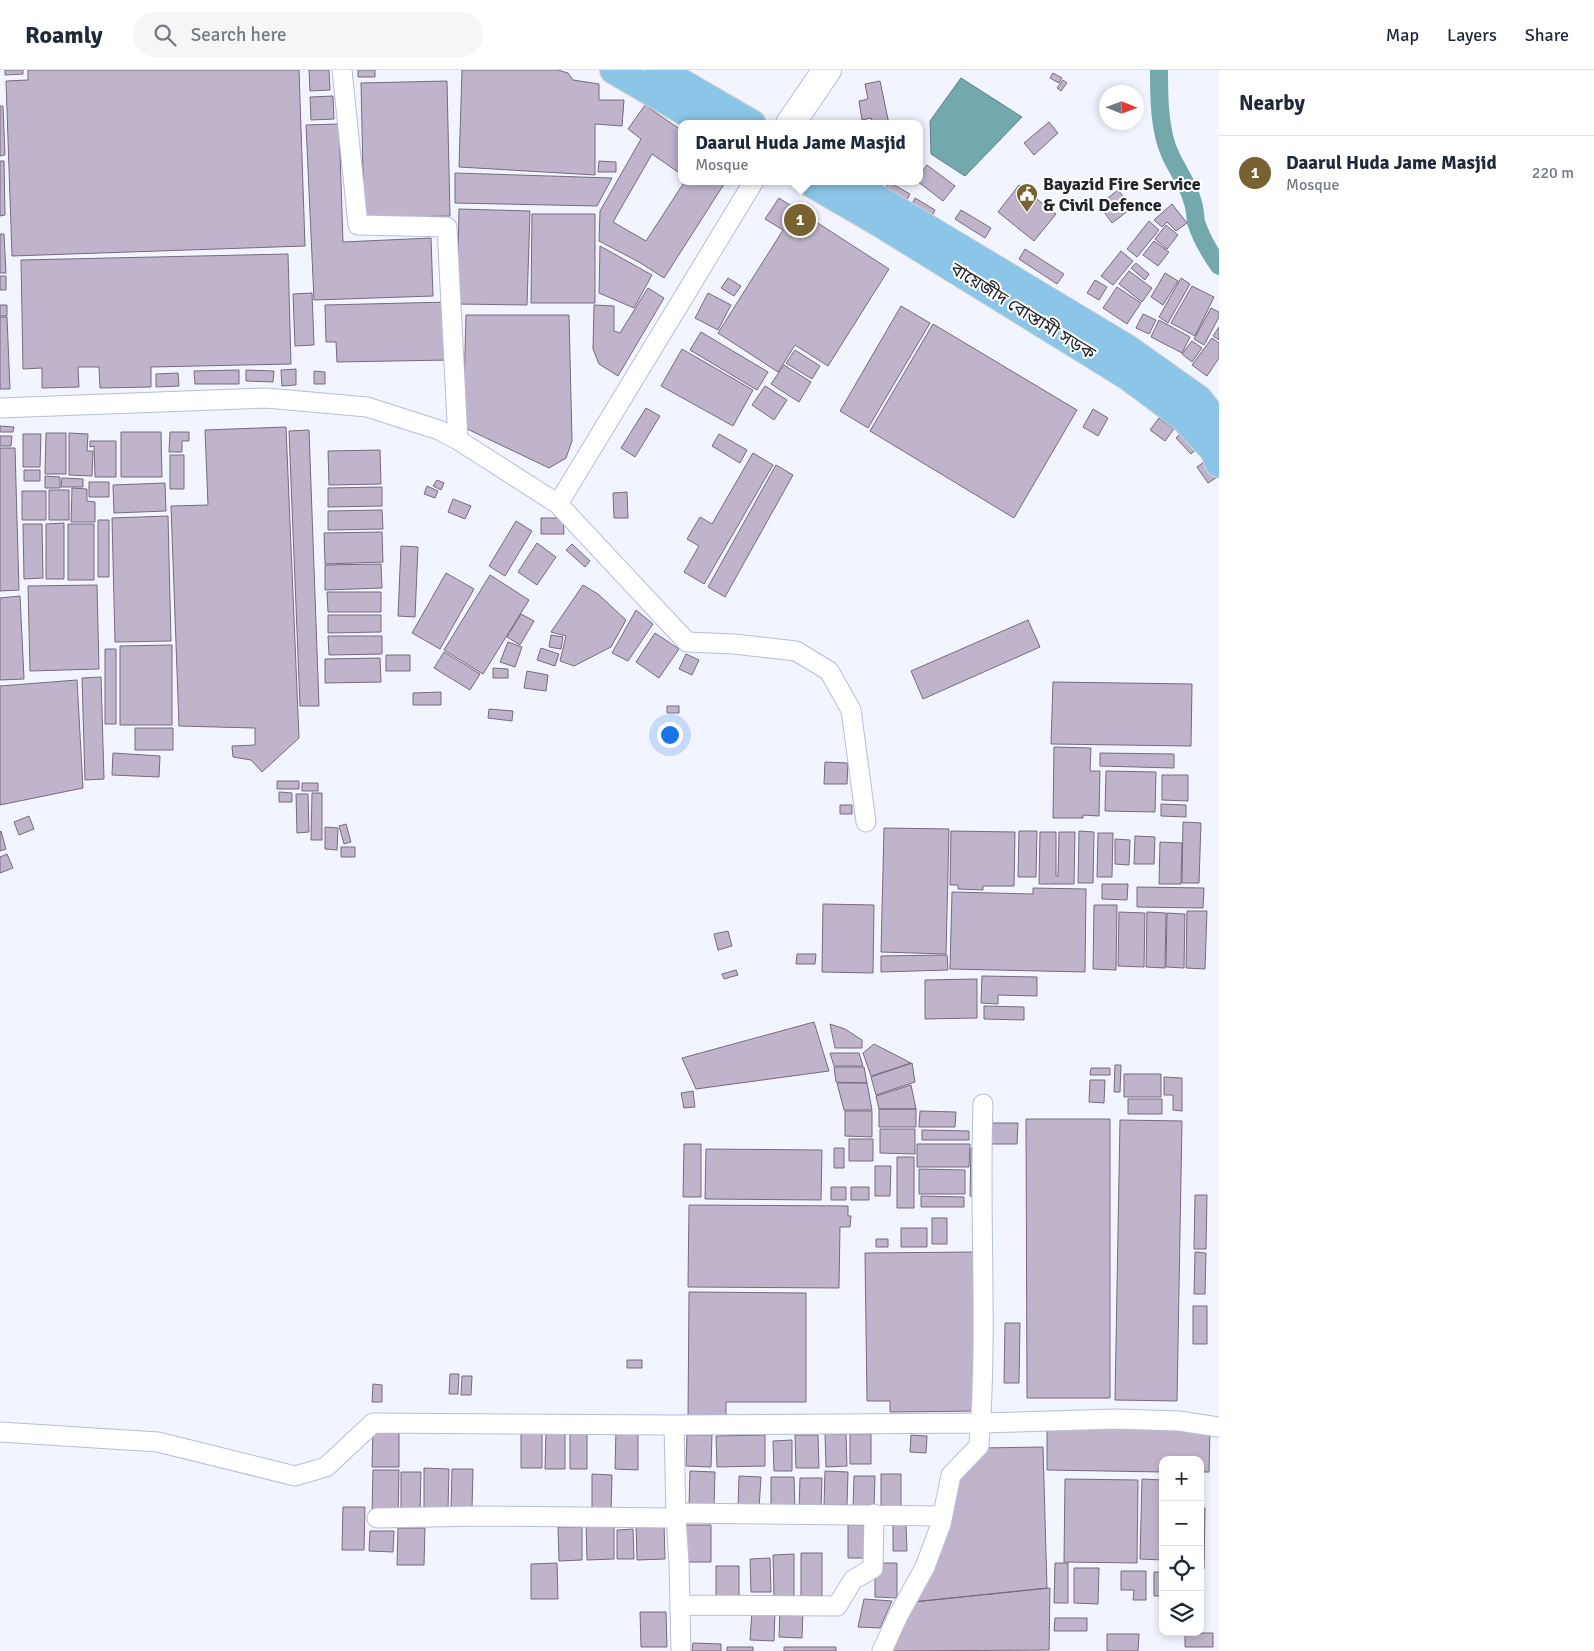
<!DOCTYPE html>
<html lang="en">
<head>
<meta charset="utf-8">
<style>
	:root { --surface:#fff; --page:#f6f6f7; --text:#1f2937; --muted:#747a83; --line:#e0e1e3; --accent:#786232 }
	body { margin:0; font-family:Signika,"Noto Sans Bengali",sans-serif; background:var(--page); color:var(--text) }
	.controls { position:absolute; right:15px; bottom:15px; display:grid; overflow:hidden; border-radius:10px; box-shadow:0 2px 8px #0003 }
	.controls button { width:45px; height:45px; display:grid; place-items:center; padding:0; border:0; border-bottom:1px solid var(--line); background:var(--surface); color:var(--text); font:25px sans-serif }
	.compass { position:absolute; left:1099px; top:15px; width:45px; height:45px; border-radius:50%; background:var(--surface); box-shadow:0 2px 8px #0003; rotate:91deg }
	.you { position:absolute; left:669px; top:664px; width:18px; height:18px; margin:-12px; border:4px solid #fff; border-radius:50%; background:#1a73e8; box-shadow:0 0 0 8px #1a73e833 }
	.badge { display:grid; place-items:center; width:32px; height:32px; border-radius:50%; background:var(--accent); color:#fff; font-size:16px; font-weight:700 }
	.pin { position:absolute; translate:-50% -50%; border:2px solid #fff; box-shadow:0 1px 5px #0006 }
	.popup { position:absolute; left:678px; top:50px; width:245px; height:65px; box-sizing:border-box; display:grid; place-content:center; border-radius:10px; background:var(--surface); filter:drop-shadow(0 1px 4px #0005); font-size:16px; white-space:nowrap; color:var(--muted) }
	.popup b { font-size:19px; color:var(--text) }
	.popup::after { content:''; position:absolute; left:50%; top:100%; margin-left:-10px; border:10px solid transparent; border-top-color:var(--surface) }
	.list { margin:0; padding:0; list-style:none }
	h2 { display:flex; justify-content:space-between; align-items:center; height:65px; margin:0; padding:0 20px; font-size:21px }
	h2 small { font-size:16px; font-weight:400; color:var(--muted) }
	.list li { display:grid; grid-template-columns:32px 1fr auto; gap:15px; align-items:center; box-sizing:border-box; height:75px; padding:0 20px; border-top:1px solid var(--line) }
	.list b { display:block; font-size:19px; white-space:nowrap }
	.list p { margin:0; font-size:16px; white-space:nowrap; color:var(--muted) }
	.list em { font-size:16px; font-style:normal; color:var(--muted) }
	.icon { flex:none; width:28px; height:28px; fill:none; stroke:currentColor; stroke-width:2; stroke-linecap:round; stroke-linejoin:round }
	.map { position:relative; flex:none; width:1219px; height:1581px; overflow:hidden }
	header { display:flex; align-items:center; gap:30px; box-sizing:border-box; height:70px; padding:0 25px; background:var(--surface); border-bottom:1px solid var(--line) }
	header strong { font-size:24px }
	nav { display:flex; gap:28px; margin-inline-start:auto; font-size:18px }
	.search { width:350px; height:45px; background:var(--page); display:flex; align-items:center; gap:12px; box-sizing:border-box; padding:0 18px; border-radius:28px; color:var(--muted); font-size:19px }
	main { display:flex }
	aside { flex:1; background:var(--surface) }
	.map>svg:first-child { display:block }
</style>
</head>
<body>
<header>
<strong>Roamly</strong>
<div class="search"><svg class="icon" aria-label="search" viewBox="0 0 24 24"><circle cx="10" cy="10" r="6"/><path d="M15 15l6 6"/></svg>Search here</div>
<nav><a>Map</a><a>Layers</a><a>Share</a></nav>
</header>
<main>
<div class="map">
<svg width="1219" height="1581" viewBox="0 0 1219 1581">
	<rect width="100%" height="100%" fill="#f2f5ff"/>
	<!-- water -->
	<path fill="#73a8ad" stroke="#5b8187" d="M961 8 1022 47 965 106 931 84 930 51Z"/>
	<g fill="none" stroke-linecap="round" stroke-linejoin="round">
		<!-- canal -->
		<path stroke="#73a8ad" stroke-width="18" d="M1159 0C1159 26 1159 60 1170 84 1177 100 1189 115 1193 133 1195 139 1195 145 1196 152 1201 168 1210 183 1219 196"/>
	</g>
	<!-- building -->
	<path fill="#bfb4cc" stroke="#756b80" d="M5 0H23V4L5 5Z
		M28 0H299L305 176 12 186 6 11 28 10Z
		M309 0H329L330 20 310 21Z
		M358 0H375V7H358Z
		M462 0H558L568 3 573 10 599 14V30H624L622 56 595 54V105L459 97Z
		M1053 3 1062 8 1059 13 1050 8Z
		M1063 10 1067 13 1061 21 1057 18Z
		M447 11 450 146 364 148 361 13Z
		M880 11 889 54H873L871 48 862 50 859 31 868 29 865 14Z
		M333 26 334 49 311 50 310 27Z
		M645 35 681 60V104L652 84 613 152 646 171 685 111H726L664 208 639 192 599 171 600 141 641 69 628 59Z
		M0 36H3L5 85 0 86Z
		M1049 52 1058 63 1034 85 1024 73Z
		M339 54 343 172 431 168 433 226 314 230 306 55Z
		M0 91H4L5 145 0 146Z
		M599 91 616 92V102H598Z
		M927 95 955 116 943 131 917 111H919V106Z
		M455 103 612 108 597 136 455 133Z
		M889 112 910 124 906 131 885 120Z
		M1019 115 1056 144 1034 171 998 142Z
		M1118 120 1132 138 1112 153 1099 135Z
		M779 128 889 199 828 296 795 275 778 302 718 263 783 160 765 149Z
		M915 128 935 140 932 146 912 134Z
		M1172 134 1187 153 1176 161 1167 152 1162 157 1154 150Z
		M459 139 530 141 527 235 457 234Z
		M961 140 991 158 985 168 955 149Z
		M532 144H595V233H531Z
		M1149 151 1159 160 1137 187 1127 179Z
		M1166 155 1178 165 1167 179 1155 169Z
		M0 164H4L6 203H0Z
		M1154 171 1169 182 1158 196 1143 185Z
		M600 176 652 205 634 238 599 223Z
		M1025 179 1064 204 1057 214 1019 189Z
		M1121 181 1133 191 1113 215 1101 206Z
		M288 184 291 294 151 297V317L100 318 99 297H78L79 317 42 318V298L23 299 21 190Z
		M1136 193 1149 204 1145 210 1131 198Z
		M1129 201 1152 218 1142 232 1119 214Z
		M1165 203 1178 211 1163 235 1151 227Z
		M0 206H6V220H0Z
		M728 208 741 216 734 226 721 218Z
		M1181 208 1190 214 1168 253 1159 247Z
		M1095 210 1107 217 1099 230 1087 223Z
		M1192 216 1214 227 1195 266 1171 253Z
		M1117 217 1141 233 1127 254 1103 238Z
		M648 218 664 228 618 306 599 294 593 279 594 235 614 236V261L620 263Z
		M312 223 314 275 295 276 293 224Z
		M708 223 731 235 718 260 695 248Z
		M449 232 450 290 337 292 336 272H326L325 235Z
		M0 235H7V246H0Z
		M901 236 930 253 868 358 840 341Z
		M1211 238 1219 242V247L1204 275 1194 269Z
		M1143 244 1156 250 1149 264 1136 258Z
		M466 245H569L572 371 566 388 549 398 463 357Z
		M0 247H7L10 319H0Z
		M1159 250 1190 267 1182 283 1151 267Z
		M933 254 1077 340 1014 448 870 361Z
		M1219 257V270L1213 266Z
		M701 262 768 302 757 320 690 280Z
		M1212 268 1219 273V288L1207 306 1192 295Z
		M1192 271 1202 278 1192 292 1182 284Z
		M682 279 753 320 733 356 661 316Z
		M795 280 820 296 812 309 786 293Z
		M784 295 811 312 799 332 771 314Z
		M296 299V315L282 316 281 300Z
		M239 300V314H195L194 301Z
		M246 300 274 301 273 312 246 311Z
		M314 301 325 302V314H314Z
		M178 303 179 316 156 317V304Z
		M765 316 787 330 774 350 752 335Z
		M646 338 660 346 635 387 621 378Z
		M1093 339 1108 348 1098 366 1083 357Z
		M1159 348 1174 359 1165 371 1150 360Z
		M0 356 14 357 13 362H0Z
		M286 357 299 668 262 702 251 690 233 687 232 676 255 675V658L179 656 171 436 208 435 205 360Z
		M1185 359 1201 375 1191 384 1176 368Z
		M309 360 319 636H300L289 361Z
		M121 362H161L162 407H121Z
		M170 362H189V371H182V382H169Z
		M46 363H66V404H45Z
		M69 363 88 364 87 381H93L92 406 69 405Z
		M23 364H41L40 397H23Z
		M719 364 747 380 740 393 712 376Z
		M0 366H12L11 376H0Z
		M90 371H116V407H95L94 376 90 377Z
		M0 378H15L19 520 0 521Z
		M380 380 381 414 329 415 328 381Z
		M753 383 773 395 704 514 684 502 699 476 687 469 700 447 712 454Z
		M170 385H184V419H170Z
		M1211 387 1219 406 1208 413 1197 397Z
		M776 395 793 405 725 527 708 517Z
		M24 400H40V411H24Z
		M45 406 60 407V418H45Z
		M62 408 83 409V417H61Z
		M437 410 444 413 441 420 433 416Z
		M89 412H109V427H89Z
		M165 413 166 441 114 443 113 415Z
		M427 416 438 421 435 428 424 424Z
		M382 417V436L328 437V418Z
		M72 418 87 419V431L95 432V452H71Z
		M49 420H69V450H49Z
		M22 421H46V450H22Z
		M627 422 628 448H614L613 423Z
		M453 429 471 436 465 449 448 442Z
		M382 440 383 459 328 460V441Z
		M168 446 171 571 115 572 112 448Z
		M541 448H563L564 464H541Z
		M98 450H109V507H98Z
		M516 451 532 461 505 506 489 496Z
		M64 453V509H46V454Z
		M23 454H42L43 508 24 509Z
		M68 454H94V510H68Z
		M382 462 383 492 325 494 324 463Z
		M537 473 556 487 537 515 518 502Z
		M572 474 590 491 585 497 566 480Z
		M401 476 418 477 415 547 398 546Z
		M381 494 382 518 325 520V495Z
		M446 503 474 519 440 579 412 563Z
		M490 505 529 530 483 604 444 580Z
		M97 515 99 599 30 601 28 516Z
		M583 515 598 524 626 550 611 577 574 596 560 591 566 566 551 562Z
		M327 522H381V542H328Z
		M20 526 24 609 0 610V528Z
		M636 540 653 554 628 591 612 583Z
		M521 544 534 551 520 575 507 567Z
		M328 545H381V562L328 563Z
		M1028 550 1040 577 923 629 911 601Z
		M655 563 679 579 659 608 636 592Z
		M551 565 563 567 561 579 549 577Z
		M328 566H382V584L329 585Z
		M508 572 522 577 515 597 500 592Z
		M172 575V655H120V576Z
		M541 578 559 584 555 596 537 590Z
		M105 579H116V654H105Z
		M444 582 480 604 470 620 434 598Z
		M686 584 699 590 692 605 679 599Z
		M386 585H410V601H386Z
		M380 588 381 612 325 613V589Z
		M493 598 508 599V608H493Z
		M527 601 548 605 546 621 524 618Z
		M101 607 104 709 85 710 82 608Z
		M77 610 83 718 0 735V616Z
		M1053 612 1192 614 1191 676 1051 674Z
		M441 622V635H413V623Z
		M667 636H679V643H667Z
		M489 639 513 641 512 651 488 648Z
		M135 658H173V680H135Z
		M1054 677 1091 678 1090 701H1100L1099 746 1083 745V748H1053Z
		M113 683 160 686 159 707 112 705Z
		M1100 683 1174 684V698L1100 696Z
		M825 692 848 693 847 714H824Z
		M1106 701 1156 702 1155 742 1105 741Z
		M1162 705H1188V731L1162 730Z
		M277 711H299V719H277Z
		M302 713H318V721H302Z
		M279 722 292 723V732H279Z
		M312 723H322V770H311Z
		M296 724H308L309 762 297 763Z
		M1161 734 1186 735V747L1161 746Z
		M840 735H852V744H840Z
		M29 746 34 759 19 765 14 752Z
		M1183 752 1201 753 1199 813H1182Z
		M346 754 351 772 344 774 339 756Z
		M325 757 338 758 337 780 325 779Z
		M884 758 949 759 946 884 881 882Z
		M1 761 6 779 0 781V762Z
		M951 761 1015 762 1014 816H983V820L958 819V815H950Z
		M1019 761H1037L1036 807H1018Z
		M1079 761 1094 762 1093 813H1078Z
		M1040 762H1056V806H1058L1059 762H1075L1074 814H1039Z
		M1098 763H1113L1112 807H1097Z
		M1135 766 1155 767 1154 794H1134Z
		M1115 769 1130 770 1129 795 1115 794Z
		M1160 772 1182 773 1181 814H1159Z
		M341 777H355V787H341Z
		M7 784 13 798 0 803V787Z
		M1102 814H1128L1127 830 1102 829Z
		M1137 817 1204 818 1203 838 1137 837Z
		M1033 818 1086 819 1085 902 950 899 952 822 1033 824Z
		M823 834 874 835 873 903 822 902Z
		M1094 835H1117L1116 900 1093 899Z
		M1187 841H1207L1205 899 1186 898Z
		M1119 842 1145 843 1144 897 1118 896Z
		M1147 842 1166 843 1165 898 1146 897Z
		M1167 843 1185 844 1184 898 1166 897Z
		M728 861 732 876 718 880 714 864Z
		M797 884H816L815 894H796Z
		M947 885 948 900 881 902V886Z
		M736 900 738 905 724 909 722 904Z
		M982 906 1037 907V926L998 925V934L981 933Z
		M977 909V948L925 949V910Z
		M984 936 1024 937V950L984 949Z
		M814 952 829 1001 696 1019 682 988Z
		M830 954 845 959 862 970V978H835Z
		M874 974 911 993 871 1006 863 983Z
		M830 983H859L863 996H834Z
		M912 993 915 1012 876 1025 871 1007Z
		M1115 995H1121L1120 1022H1114Z
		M834 997H864L867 1013 836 1012Z
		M1091 998H1110V1005H1090Z
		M1124 1004H1161V1027H1124Z
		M1164 1007 1182 1008V1041L1173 1040V1025H1164Z
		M1090 1010H1105L1104 1033 1089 1032Z
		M837 1013H867L872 1040H844Z
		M911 1015 916 1039H879L876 1026Z
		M693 1021 695 1037 684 1038 681 1023Z
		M1128 1029H1162V1044H1128Z
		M879 1039H916V1057H879Z
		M845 1041H872V1067L845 1066Z
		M920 1041 956 1042 955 1057H919Z
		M1026 1049H1110V1328H1027Z
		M1120 1050 1182 1051 1177 1331 1115 1330Z
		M988 1053H1018L1017 1074H988Z
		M880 1059H915V1084L880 1083Z
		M922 1060 969 1061V1070H922Z
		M849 1069H873V1091H849Z
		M684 1074H701V1127H683Z
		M917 1074H970L969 1097H917Z
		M978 1077V1127L970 1126 971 1078Z
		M834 1078H844V1098H834Z
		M706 1079 822 1080 821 1130 705 1129Z
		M897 1087H914V1138H897Z
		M875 1096H891L890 1126H875Z
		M919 1099 965 1100V1124H919Z
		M831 1117H846V1130H831Z
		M851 1117H869V1130H851Z
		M1195 1125H1207L1206 1179H1194Z
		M921 1126 964 1127V1137H921Z
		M689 1135 848 1136V1146H851L850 1157H840L839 1218 688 1217Z
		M932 1148H947V1174H932Z
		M901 1158H927V1177H901Z
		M876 1169H888V1177H876Z
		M974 1182 977 1341 890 1342V1331H867L865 1183Z
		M1195 1182 1206 1183 1205 1224H1194Z
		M689 1222 806 1223V1332H726V1351L688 1350Z
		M1193 1236H1207V1274H1193Z
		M1005 1253H1020L1019 1313H1004Z
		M627 1290H642V1298H627Z
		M450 1304H459L458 1324H449Z
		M462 1306H472L471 1325H461Z
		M373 1314 382 1315V1332H372Z
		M1047 1356 1210 1359 1209 1402H1200V1390H1163V1402L1047 1400Z
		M373 1358 399 1359V1397H372Z
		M616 1359 638 1360V1400L615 1399Z
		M521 1361H542V1398H521Z
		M546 1361H565V1399H545Z
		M570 1363H587V1399H570Z
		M825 1364H846L847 1396 826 1397Z
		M850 1364H871V1394H850Z
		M687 1365H712L711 1397 686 1396Z
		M765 1365V1396L717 1397 716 1366Z
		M795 1365H818L819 1398H796Z
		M911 1365 927 1366 926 1383 910 1382Z
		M792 1370V1401H774L773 1371Z
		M1043 1377 1047 1518 913 1532 956 1404 980 1378Z
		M424 1398 449 1399 448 1439H424Z
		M452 1399H473L472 1439H451Z
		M373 1400H399L398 1443H372Z
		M690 1401 715 1402 714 1436 689 1435Z
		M825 1401 848 1402 847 1435H824Z
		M401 1402H421L420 1442 401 1441Z
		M592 1404 612 1405 611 1440 592 1439Z
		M881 1404H901V1437H881Z
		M739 1406 761 1407 759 1439 738 1438Z
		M854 1406H875L874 1438H853Z
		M771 1407H794L795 1442H771Z
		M800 1408H822L821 1440H799Z
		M1065 1409 1138 1410 1137 1493 1064 1492Z
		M1142 1409 1163 1410V1490L1140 1489Z
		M343 1437H365L364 1480H342Z
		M1200 1438H1205L1204 1499H1200Z
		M614 1452V1489L587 1490 586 1453Z
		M664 1453 665 1489 637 1490 636 1454Z
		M893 1454H906L907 1481H893Z
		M682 1455H711V1492H682Z
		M848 1455H869V1488H848Z
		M558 1457H582V1490L559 1491Z
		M398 1458H425L424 1495H397Z
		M633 1459 634 1489H617V1460Z
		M370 1461H394L393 1482 369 1481Z
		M801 1483H822V1526H801Z
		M794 1484V1526H774L773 1485Z
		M770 1488 771 1522H751L750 1489Z
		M557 1493 558 1529H531V1494Z
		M875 1493H897V1528L875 1527Z
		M1055 1493H1068V1533H1054Z
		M716 1496H739V1527L716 1526Z
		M1074 1498H1099L1098 1534 1074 1533Z
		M1121 1501H1146V1530H1133L1134 1520H1121Z
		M1154 1502H1163V1526H1154Z
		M1050 1518 1049 1580 887 1581 913 1532Z
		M864 1529 892 1531 880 1558 858 1557Z
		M780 1539 803 1540 802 1568 779 1567Z
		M752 1540H775L774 1571 750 1570Z
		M640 1542H666L667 1577H641Z
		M1055 1548H1087V1561H1054Z
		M1185 1563H1213V1577H1185Z
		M1107 1564H1139L1138 1581H1107Z
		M693 1573 721 1574V1581H692Z
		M727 1577H753V1581H727Z
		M784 1577H836V1581H784Z"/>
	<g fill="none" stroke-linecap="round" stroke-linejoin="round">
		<!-- street casing -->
		<g stroke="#b7bed6" stroke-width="21">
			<path id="street" d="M342 0 358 155 447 157 458 370
				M0 338 266 328 367 337 439 360 458 370 558 434 687 572 734 574 796 581 829 601 851 640 866 752
				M558 434 754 111
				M674 1355 981 1353 1116 1349 1179 1351 1219 1357
				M0 1362 158 1372 295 1406 326 1397 373 1353 674 1355 676 1448 679 1493 681 1581
				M675 1443 943 1446
				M377 1448 485 1446 676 1448
				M680 1535 837 1536 853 1510 873 1498 874 1444
				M882 1581 898 1546 925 1497 941 1454 951 1405 979 1376C988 1263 979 1148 983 1034"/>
		</g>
		<!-- secondary casing -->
		<g stroke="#b7bed6" stroke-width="30">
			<path id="secondary" d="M790 54 827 0"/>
		</g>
		<!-- primary casing -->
		<g stroke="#d3d4d5" stroke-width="30">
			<path id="primary" d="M614 0 707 54
				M659 0 752 54
				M808 111 882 154 1128 306 1183 347 1214 380 1219 393
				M848 111 1126 278 1198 329 1219 355"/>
		</g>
		<!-- street -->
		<use href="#street" stroke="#fff" stroke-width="19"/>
		<!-- secondary -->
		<use href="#secondary" stroke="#fff" stroke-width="28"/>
		<!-- primary -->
		<use href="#primary" stroke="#8bc5e7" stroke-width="28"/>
	</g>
	<!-- icons -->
	<defs>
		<g id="civic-pin" transform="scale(1.125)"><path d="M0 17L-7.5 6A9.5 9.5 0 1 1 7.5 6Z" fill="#786232" stroke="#fff"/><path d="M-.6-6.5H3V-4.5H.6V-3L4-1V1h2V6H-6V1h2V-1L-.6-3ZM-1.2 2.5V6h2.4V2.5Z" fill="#fff"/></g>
	</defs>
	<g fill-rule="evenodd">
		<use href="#civic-pin" x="1027" y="124"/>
	</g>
	<g text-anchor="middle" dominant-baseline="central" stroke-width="4" stroke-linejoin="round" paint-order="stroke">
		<!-- poi labels -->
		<g font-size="18" font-weight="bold" fill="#23262f" stroke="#fff" text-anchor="start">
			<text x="1043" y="114">Bayazid Fire Service<tspan x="1043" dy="21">&amp; Civil Defence</tspan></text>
		</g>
		<!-- street labels -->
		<g font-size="18" fill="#23262f" stroke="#fff">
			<text transform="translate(1023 241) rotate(32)">বায়েজীদ বোস্তামী সড়ক</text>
		</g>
	</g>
</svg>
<div class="controls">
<button>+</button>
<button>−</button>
<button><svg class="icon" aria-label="locate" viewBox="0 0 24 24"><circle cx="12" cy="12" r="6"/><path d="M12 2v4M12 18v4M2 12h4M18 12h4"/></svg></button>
<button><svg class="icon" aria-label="layers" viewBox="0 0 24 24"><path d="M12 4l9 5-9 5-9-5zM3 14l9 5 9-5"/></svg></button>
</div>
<svg class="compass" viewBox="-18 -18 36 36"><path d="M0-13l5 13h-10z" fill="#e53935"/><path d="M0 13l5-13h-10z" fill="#747a83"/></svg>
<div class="you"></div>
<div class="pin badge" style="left:800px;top:150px">1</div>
<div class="popup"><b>Daarul Huda Jame Masjid</b>Mosque</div>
</div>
<aside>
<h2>Nearby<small></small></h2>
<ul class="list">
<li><span class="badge">1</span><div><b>Daarul Huda Jame Masjid</b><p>Mosque</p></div><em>220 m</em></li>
</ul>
</aside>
</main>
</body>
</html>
